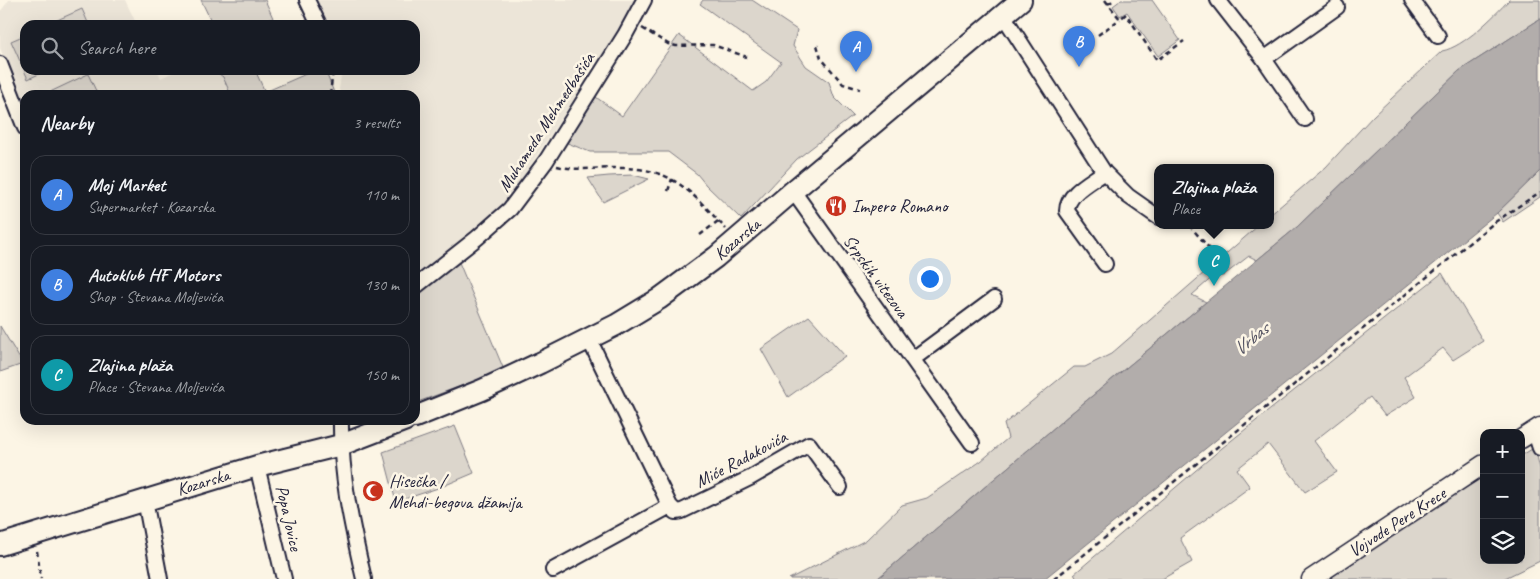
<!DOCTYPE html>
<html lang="en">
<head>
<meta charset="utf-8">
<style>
	:root { --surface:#171b24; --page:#20242c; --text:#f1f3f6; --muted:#9ea1a6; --line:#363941; --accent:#2563eb }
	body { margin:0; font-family:Caveat,sans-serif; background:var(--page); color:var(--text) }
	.controls { position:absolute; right:15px; bottom:15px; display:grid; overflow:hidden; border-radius:10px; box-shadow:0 5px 20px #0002 }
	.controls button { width:45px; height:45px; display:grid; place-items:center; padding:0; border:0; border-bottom:1px solid var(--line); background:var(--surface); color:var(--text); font:25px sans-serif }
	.you { position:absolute; left:929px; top:278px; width:18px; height:18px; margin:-12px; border:4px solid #fff; border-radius:50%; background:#1a73e8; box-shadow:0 0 0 8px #1a73e833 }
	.badge { display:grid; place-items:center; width:32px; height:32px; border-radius:50%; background:var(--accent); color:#fff; font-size:16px; font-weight:700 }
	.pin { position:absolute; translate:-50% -41px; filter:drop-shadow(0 1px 2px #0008) }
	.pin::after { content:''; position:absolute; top:26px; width:18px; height:15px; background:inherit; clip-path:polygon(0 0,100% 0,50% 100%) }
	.popup { position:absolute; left:1154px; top:164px; width:120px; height:65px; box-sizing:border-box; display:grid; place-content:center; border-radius:10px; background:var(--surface); filter:drop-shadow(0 1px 4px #0005); font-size:16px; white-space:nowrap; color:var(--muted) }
	.popup b { font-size:19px; color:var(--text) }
	.popup::after { content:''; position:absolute; left:50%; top:100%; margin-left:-10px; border:10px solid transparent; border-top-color:var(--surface) }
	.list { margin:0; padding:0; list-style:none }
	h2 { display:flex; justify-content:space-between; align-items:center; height:65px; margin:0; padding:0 20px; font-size:21px }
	h2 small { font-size:16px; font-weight:400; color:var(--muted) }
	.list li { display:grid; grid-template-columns:32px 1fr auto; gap:15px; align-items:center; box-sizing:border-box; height:80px; margin:0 10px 10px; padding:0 10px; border:1px solid var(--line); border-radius:15px }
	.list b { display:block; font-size:19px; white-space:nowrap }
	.list p { margin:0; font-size:16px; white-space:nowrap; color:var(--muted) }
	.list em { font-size:16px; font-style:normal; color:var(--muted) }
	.icon { flex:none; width:28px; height:28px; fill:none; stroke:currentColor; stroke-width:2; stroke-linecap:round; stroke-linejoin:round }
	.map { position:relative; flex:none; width:1540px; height:579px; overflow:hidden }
	.search { position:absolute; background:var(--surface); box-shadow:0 5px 20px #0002; left:20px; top:20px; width:400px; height:55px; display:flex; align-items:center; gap:12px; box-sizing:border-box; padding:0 18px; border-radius:15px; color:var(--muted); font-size:19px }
	.panel { position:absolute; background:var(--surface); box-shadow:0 5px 20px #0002; left:20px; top:90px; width:400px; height:335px; border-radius:15px }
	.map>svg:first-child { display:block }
</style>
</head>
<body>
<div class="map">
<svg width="1540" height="579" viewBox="0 0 1540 579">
	<rect width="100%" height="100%" fill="#fcf5e5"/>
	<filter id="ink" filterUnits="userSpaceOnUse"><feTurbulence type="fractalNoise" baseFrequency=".02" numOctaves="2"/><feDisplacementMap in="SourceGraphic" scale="10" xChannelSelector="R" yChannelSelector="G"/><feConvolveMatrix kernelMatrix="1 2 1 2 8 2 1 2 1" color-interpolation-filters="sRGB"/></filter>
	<g filter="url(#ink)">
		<!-- built -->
		<path fill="#ece5d8" d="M9 0H125L137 25H25V70H157L161 78 178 70H214L223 77 231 95H25V109L0 48V12Z
			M314 0H636L604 56 585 67 580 75 579 91 507 201 457 246 415 277V95H341L339 89 342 70H415V25H326Z"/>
		<!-- green -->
		<path fill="#dcd6cc" stroke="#7f7c84" d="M201 0H265L273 18 258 25H213Z
			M703 0H752L797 30 793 46 806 66 829 82 834 97 853 116 797 159 741 219 706 185 697 174 668 152H590L565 142 593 95 622 116 679 35 753 91 766 82 781 62 700 4Z
			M1121 0H1152L1180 40 1158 56 1127 12 1120 16 1113 6Z
			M1509 0H1540V19L1459 71 1297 227 1257 260 1249 256 1223 276 1215 275 1192 295 1206 302 1069 415 877 579H789L866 540 902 505 927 498 981 461 1008 438 1004 424 1074 367H1085L1111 354 1259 225H1270V215L1326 167 1373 116 1442 51C1464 47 1494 16 1509 0Z
			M82 9 89 25H46Z
			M25 35V70H48L28 79 11 41Z
			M214 70H255L265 92 315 70H325L335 95H231L223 77Z
			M88 74 98 95H49L48 93Z
			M1540 171V197L1503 222 1497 213Z
			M633 175 649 179 603 202 588 178 609 176Z
			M458 260 504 370 415 403V295Z
			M1442 273 1483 341 1453 360 1443 348 1404 377 1416 397 1385 416 1370 397 1314 441 1337 472 1305 492 1268 444 1237 469 1250 487 1180 538 1192 562 1162 579H1077L1074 574 1222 448Z
			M809 316 845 356 788 397 761 349Z
			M0 326 23 364 0 372Z
			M455 426 474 473 441 487 396 502 383 452Z
			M1535 447 1540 469V561L1503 579H1322L1428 510 1484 477V560H1521V456Z"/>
		<!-- water -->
		<path fill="#b2adab" stroke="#78757e" d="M1540 19V171L1497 213 1044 579H877L1069 415 1297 227 1459 71Z"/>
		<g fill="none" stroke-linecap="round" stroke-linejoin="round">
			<!-- minor casing -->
			<g stroke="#22223b" stroke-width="18">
				<path id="minor" d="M307 0 319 25
					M1218 0 1264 59 1305 119
					M1412 0 1438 36
					M1003 15 1104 172 1128 196 1158 217
					M1264 59 1337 7
					M0 64 25 128
					M1104 172C1091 182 1067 193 1067 211L1105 264
					M793 191 972 443
					M415 287 477 238 510 209 546 161 625 35 644 0
					M589 339 670 506 676 512 682 511 750 478 809 444 840 487
					M913 359 994 299
					M341 420C340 474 352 527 364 579
					M1534 430 1540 448
					M257 466 284 579
					M145 500 160 579
					M553 570 670 506"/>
			</g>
			<!-- tertiary casing -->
			<g stroke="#22223b" stroke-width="21">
				<path id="tertiary" d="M1521 439 1540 427
					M1311 579 1484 464"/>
			</g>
			<!-- secondary casing -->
			<g stroke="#22223b" stroke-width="24">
				<path id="secondary" d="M415 417 482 390 540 363 616 325 659 299 716 257 793 191 1021 0
					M0 545 257 466 341 445 406 420"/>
			</g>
			<!-- path -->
			<path stroke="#22223b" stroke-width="2.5" stroke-dasharray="5 4" stroke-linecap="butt" d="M1105 0 1120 19 1126 14 1157 60 1184 41
				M1108 4 1114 0
				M642 28 668 44 676 46 713 45 747 57
				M1098 35 1120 19
				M817 45 821 58 843 84 860 89
				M330 95 333 70
				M557 166C576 171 597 168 618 168 673 167 691 192 726 229
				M668 191 672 179
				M1189 225 1229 271
				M700 235 718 221
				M37 551 41 579
				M1054 579 1495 222 1540 192"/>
			<!-- minor -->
			<use href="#minor" stroke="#fcf5e5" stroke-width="14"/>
			<!-- tertiary -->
			<use href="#tertiary" stroke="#fcf5e5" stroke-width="18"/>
			<!-- secondary -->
			<use href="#secondary" stroke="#fcf5e5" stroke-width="20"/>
		</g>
	</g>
	<!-- icons -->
	<defs>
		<g id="restaurant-disc" transform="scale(1.125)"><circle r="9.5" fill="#c8321e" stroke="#fcf5e5"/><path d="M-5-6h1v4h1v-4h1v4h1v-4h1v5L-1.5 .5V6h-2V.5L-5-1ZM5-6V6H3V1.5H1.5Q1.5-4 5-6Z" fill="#fff"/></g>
		<g id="mosque-disc" transform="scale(1.125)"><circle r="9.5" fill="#c8321e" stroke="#fcf5e5"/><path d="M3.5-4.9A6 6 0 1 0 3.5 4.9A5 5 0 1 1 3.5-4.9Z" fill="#fff"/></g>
	</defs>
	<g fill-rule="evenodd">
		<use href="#restaurant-disc" x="836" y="206"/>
		<use href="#mosque-disc" x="373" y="491"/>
	</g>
	<g text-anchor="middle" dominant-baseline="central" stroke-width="5" stroke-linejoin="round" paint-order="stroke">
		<!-- street labels -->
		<g font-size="18" fill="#22223b" stroke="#fcf5e5">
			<text transform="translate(546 122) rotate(-57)">Muhameda Mehmedbašića</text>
			<text transform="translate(737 239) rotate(-40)">Kozarska</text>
			<text transform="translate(876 276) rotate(54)">Srpskih vitezova</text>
			<text transform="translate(741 459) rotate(-28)">Miće Radakovića</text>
			<text transform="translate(203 482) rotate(-17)">Kozarska</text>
			<text transform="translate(289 518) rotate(77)">Popa Jovice</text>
			<text transform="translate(1397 522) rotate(-33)">Vojvode Pere Krece</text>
		</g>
		<!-- poi labels -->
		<g font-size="18" fill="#22223b" stroke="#fcf5e5" text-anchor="start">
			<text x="852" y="206">Impero Romano</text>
			<text x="389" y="481">Hisečka /<tspan x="389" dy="21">Mehdi-begova džamija</tspan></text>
		</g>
		<!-- water labels -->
		<g font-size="19" font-style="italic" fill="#545362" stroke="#fcf5e5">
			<text transform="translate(1251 339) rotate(-39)">Vrbas</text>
		</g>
	</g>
</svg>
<div class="controls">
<button>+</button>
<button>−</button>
<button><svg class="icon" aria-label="layers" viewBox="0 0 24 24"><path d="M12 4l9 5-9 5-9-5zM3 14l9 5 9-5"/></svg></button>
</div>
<div class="you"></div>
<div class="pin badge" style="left:856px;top:72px;background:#3f7fe0">A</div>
<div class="pin badge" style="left:1079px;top:67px;background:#3f7fe0">B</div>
<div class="pin badge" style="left:1214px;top:286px;background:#0f9aa8">C</div>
<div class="popup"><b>Zlajina plaža</b>Place</div>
<div class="search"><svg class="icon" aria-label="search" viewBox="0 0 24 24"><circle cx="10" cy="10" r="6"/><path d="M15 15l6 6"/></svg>Search here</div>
<section class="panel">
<h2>Nearby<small>3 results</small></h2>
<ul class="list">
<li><span class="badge" style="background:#3f7fe0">A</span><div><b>Moj Market</b><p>Supermarket · Kozarska</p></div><em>110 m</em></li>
<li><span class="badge" style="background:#3f7fe0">B</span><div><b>Autoklub HF Motors</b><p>Shop · Stevana Moljevića</p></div><em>130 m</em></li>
<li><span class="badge" style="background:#0f9aa8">C</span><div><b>Zlajina plaža</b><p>Place · Stevana Moljevića</p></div><em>150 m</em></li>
</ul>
</section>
</div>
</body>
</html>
